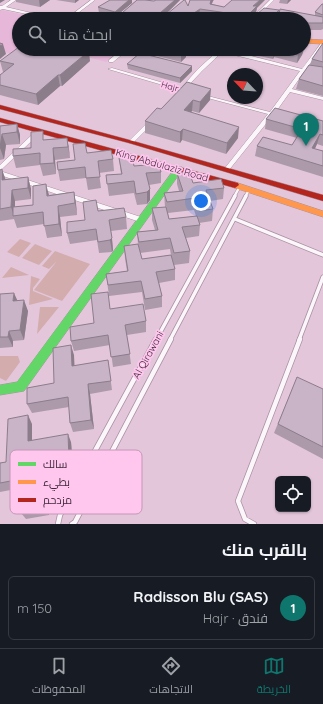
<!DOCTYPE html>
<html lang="ar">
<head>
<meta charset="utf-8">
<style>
	:root { --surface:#171b24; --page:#20242c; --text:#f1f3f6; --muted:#9ea1a6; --line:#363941; --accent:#0f766e }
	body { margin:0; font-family:Quicksand,Cairo,sans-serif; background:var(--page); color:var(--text); direction:rtl }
	.controls { position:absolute; right:12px; bottom:12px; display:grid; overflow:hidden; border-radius:6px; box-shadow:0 1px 3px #0004 }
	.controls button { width:36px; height:36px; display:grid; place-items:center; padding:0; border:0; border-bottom:1px solid var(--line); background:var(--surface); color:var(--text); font:20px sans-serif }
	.compass { position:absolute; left:227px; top:68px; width:36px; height:36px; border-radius:50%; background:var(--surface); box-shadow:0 1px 3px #0004; rotate:295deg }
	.you { position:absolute; left:201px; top:201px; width:14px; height:14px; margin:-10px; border:3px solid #fff; border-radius:50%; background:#1a73e8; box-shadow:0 0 0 6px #1a73e833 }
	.badge { display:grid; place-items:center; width:26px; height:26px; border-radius:50%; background:var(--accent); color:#fff; font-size:13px; font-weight:700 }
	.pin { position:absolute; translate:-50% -33px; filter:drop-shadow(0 1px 2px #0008) }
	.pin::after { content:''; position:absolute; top:21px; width:14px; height:12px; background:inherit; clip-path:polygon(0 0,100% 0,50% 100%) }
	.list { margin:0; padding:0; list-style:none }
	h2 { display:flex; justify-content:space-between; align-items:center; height:52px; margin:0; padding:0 16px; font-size:17px }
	h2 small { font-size:13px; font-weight:400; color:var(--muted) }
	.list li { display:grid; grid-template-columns:26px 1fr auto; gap:12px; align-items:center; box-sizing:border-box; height:64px; margin:0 8px 8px; padding:0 8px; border:1px solid var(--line); border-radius:6px }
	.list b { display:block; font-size:15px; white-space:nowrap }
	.list p { margin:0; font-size:13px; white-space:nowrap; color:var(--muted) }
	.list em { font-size:13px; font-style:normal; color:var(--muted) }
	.icon { flex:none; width:22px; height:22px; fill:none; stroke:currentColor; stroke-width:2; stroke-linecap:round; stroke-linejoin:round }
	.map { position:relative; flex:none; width:323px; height:524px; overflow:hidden; direction:ltr }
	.search { position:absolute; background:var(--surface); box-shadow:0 1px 3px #0004; left:12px; right:12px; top:12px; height:44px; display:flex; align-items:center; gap:10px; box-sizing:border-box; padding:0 14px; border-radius:22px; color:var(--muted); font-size:15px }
	.sheet { height:124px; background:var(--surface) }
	nav { display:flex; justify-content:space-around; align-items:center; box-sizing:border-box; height:56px; border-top:1px solid var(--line); background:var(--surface); font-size:11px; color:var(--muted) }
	nav a { display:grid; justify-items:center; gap:2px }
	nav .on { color:var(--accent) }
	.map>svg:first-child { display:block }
</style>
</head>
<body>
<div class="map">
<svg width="323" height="524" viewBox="0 0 323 524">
	<rect width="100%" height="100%" fill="#e4c6db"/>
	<!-- built -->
	<path fill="#e7b7d9" d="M1 10 44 19H19V49L13 54 0 51V11Z
		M59 49H121L106 62Z"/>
	<!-- green -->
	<path fill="#d3acae" d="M20 239 31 243 19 257 7 252Z
		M35 244 52 251 39 265 22 258Z
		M55 251 90 264 62 301 34 290 57 261 49 269 42 266Z
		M11 267 29 275 2 278Z
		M31 276 40 279 33 288V291L53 299 29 305Z
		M40 307H59L37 334Z
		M0 356H18L20 362 6 381 0 378Z"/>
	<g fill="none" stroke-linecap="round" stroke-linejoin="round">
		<!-- lane-far2 casing -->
		<g stroke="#a991a2" stroke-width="3.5">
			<path id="lane-far2" d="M234 197 240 186
				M245 197 249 190"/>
		</g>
		<!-- lane-far1 casing -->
		<g stroke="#a991a2" stroke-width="5">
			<path id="lane-far1" d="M235 219 323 255
				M156 340 235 196
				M170 340 246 196
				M299 340 323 277"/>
		</g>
		<!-- lane casing -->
		<g stroke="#a991a2" stroke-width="6">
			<path id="lane" d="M58 524 60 515 156 339
				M72 524 75 522 171 339
				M254 524 245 519 238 501 300 339"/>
		</g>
		<!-- street casing -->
		<g stroke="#a991a2" stroke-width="1">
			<path id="street" d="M11 0H16L6 7 57 19H50L3 9 0 10V6H2Z
				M91 0H95L70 19H66Z
				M138 0H142L119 19H115Z
				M270 0H274L255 19H251Z
				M199 16 202 17 200 19H196Z
				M322 42H323V46L306 69 323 74V76L304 72 292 89 323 97V100L290 92 275 113 283 115V117L273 115 229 170 227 171 224 169 225 168 268 114 200 96V94L270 112 300 71 222 52 202 71 185 89 192 92 190 93 108 69 112 68 181 88 198 69 220 49H224L302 69Z
				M123 49H128L127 51 149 57 147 58 124 53 113 62H109V60Z
				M151 120 153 121V123L133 143H129V141L149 121Z
				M38 130 41 132 40 133 2 169 0 170V165L36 131Z
				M0 171 144 218 145 220 144 222H140L0 175Z"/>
		</g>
		<!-- fast casing -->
		<g stroke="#a991a2" stroke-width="1">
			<path id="fast" d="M176 167H182L183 169 24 391 0 395V385L17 382Z"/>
		</g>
		<!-- slow casing -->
		<g stroke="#a991a2" stroke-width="1">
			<path id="slow" d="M304 39 323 40V44L304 43Z
				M235 182 323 211V217L232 187 231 185Z"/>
		</g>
		<!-- jam casing -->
		<g stroke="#a991a2" stroke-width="1">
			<path id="jam" d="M0 105 133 141 323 195V201L129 143 0 109Z
				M0 118 238 183 239 185 235 188 0 122Z"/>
		</g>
		<!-- lane-far2 -->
		<use href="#lane-far2" stroke="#fbf6fa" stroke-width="2.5"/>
		<!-- lane-far1 -->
		<use href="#lane-far1" stroke="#fbf6fa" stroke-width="3.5"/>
		<!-- lane -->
		<use href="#lane" stroke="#fbf6fa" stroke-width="4.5"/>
		<!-- street -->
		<use href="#street" fill="#fbf6fa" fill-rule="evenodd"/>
		<!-- fast -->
		<use href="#fast" fill="#63d668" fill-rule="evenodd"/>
		<!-- slow -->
		<use href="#slow" fill="#ff974d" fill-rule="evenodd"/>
		<!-- jam -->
		<use href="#jam" fill="#b3261e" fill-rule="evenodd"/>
	</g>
	<!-- wall -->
	<path fill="#ac9aab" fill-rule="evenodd" d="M16 0H50L40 7 16 2Z
		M56 0H79L75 3Z
		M180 0 165 15 167 14 188 6 213 1 212 4 224 7 257 8 256 12 253 15 278 16 275 19H231L199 15 193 19H126L122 18V13L154 1Z
		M280 0H291L287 4 279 3Z
		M132 3 115 17 99 13 98 7Z
		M323 4V29L321 30H304V19H278L280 9 315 16V12Z
		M323 43V96L296 89 299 79 310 65 312 59Z
		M133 49H180L186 51V57L181 62 133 50Z
		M260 49H304L302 55 297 63 274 57 273 59 259 56Z
		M0 61H90L62 86H60L38 105 0 95V75L4 72H3Z
		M127 64 192 71 180 83 128 69Z
		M187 82 210 100 199 113 192 111 191 112 238 138 226 154 182 140 180 143 145 133V121L161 109Z
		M266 119 323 121V146L317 144 315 149 323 151V177L255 156 257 146 292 145 297 138 265 129Z
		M17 124 20 135V144L6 145 4 159 0 160V126Z
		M67 138 70 158 55 160 56 174 43 176 40 165 16 168 13 156 45 140Z
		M87 153 113 159 114 171 99 173 101 188 88 190 86 178 60 181 58 170 75 160Z
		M119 158 134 166 161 172V183L149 185 150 189V200L147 204 137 205 134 193 109 196 106 175 121 174Z
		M0 170 6 180 28 177 31 189V199L15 201V207L33 205 49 195 74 192 76 204 77 215 60 217 62 236 47 238 44 224 17 228 14 219 0 221Z
		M177 173 193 183 224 188 223 199 210 201 213 209 212 221 199 223 200 225 199 236 186 238 190 251 189 263 174 265 175 269V280L159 283 162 296V307L145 310 142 292 109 296 106 274 127 271 125 258 124 246 138 244 137 232 155 230 152 220V208L165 207 164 193 179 191 177 184ZM194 210 196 216 169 219 168 213ZM170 249 171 255 142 259 140 253Z
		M98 211 126 217 127 229 111 231 113 250 112 252 99 253 97 240 70 244 67 233Z
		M0 294 17 301 28 311 24 340 13 341V347L0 348Z
		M110 309 146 321V332L127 335 131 364 113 367 110 345 74 351 71 341 94 323Z
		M74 355V366L108 360 112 390 90 394 94 429 73 432 70 423 69 407 32 413 27 404 54 383Z
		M293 387 323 389V459L274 433Z
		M32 424V440L71 442 73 467 48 472 49 515 26 519 21 513V488L0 492V463L6 462Z"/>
	<!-- shaded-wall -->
	<path fill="#8c7d8b" d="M0 0H5L0 3Z
		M39 0H50L40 7Z
		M75 0H79L75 3Z
		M128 0H132V3L115 17V12Z
		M175 0H180L164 16 160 15V13Z
		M211 0H214L213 1 209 9 210 4Z
		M260 0H265L257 8 256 12 252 16 250 13 253 6Z
		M288 0H291L287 4Z
		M200 9 199 15 193 19H185Z
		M279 10 278 16 275 19H271Z
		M135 14V19H133V15Z
		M3 44 6 54 0 59V46Z
		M303 49H304L302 55 297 63 298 55Z
		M276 50 274 57 273 59 274 52Z
		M89 51 90 61 62 86 60 75Z
		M186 51V57L181 62V55Z
		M192 66V71L180 83V78Z
		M58 75 60 86 38 105 36 94Z
		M211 89 210 100 199 113 200 102Z
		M193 100 192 111 183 121 184 110Z
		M17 124 20 135V144L17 132Z
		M239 127 238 138 226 154 227 143Z
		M183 129 182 140 180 143V132Z
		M2 134 6 145 4 159 0 148Z
		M320 134 317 144 310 158 312 148Z
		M67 138 69 149 70 158 68 147Z
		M53 148 55 160 56 174 54 163Z
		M2 169 6 181 2 180Z
		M28 177 31 189V199L28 188Z
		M46 184 49 195 47 196Z
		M150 189V200L147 204V192Z
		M12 190 15 201V216H14L11 207Z
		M74 192 76 204 77 215 75 203Z
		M58 206 60 217 62 236 59 224Z
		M112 238 113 250 112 252 110 240Z
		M14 293 19 304 13 301Z
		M24 300 28 311 24 340 20 330Z
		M9 331 13 341V347L8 337Z
		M71 345 74 355 75 376 72 366Z
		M88 384 90 394 94 429 91 420Z
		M28 415 32 424V449L28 441Z
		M68 434 71 442 73 467 69 459Z
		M44 464 48 472 49 515 45 508Z"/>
	<!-- building -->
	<path fill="#c8b3c7" stroke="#8c7d8b" d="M110 0H129L115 12 98 7Z
		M137 0H145L154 1 156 0H175L160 13 162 15 167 14 184 0H185L188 6 190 0H211L210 4 224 7 232 0H260L253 6H257L250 13 252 15 257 14 264 8 279 10 271 19H252L254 17 200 9 185 19H183L184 17 135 14 133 15 122 13Z
		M322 4H323V15L315 12Z
		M280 9 323 17V23H304V19H291L292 17 279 14Z
		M0 43 3 44 0 46Z
		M323 43V62L312 59Z
		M19 47V49H81L89 51 60 75H58L36 94 0 85V75L14 64 0 61Z
		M156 49H180L186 51 181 55Z
		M261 49H303L298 55 276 50 274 52Z
		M140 53 192 66 180 78 127 64Z
		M309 65 323 67V86L299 79Z
		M187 82 211 89 200 102 193 100 184 110 239 127 227 143 183 129 180 132 145 121 157 108 161 109Z
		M275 108 323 121V135L320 134 312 148 323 151V166L257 146 263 137 292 145 302 129 266 119Z
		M17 124V132L2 134 0 148V126Z
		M43 131V140L67 138 68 147 53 148 54 163 40 164V153L13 156V149L31 148V132Z
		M85 143 87 153 111 150 113 159 98 161 100 177 86 178 85 167 58 170 57 162 75 160 73 144Z
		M132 156 134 166 159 164 161 172 146 173 150 189 147 192 136 194 134 181 107 184 106 175 122 174 119 158Z
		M2 169V180L28 177V188L12 190 11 207 0 209V170Z
		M189 171 193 183 221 179 224 188 206 190 213 209 199 211 195 198 167 202 164 193 183 191 177 173Z
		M46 184 47 196 74 192 75 203 58 206 59 224 44 226 43 212 13 216V207L33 205V186Z
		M96 200 98 211 124 208 126 217 109 220 112 238 110 240 98 242 96 229 67 233V222L85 220 83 202Z
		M166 207 169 219 197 216 200 225 182 227 190 251 174 253 170 238 139 242 137 232 158 230 152 208Z
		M138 244 142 259 171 255 175 269 156 272 162 296 145 299 141 281 108 285 106 274 128 271 124 246Z
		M108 292 110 309 143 304 146 321 125 325 130 354 111 357 108 335 71 341 70 327 94 323 91 294Z
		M14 293 13 301 24 300 20 330 9 331 8 337H0V294Z
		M71 345 72 366 108 360 111 381 88 384 91 420 70 423 68 397 27 404V388L54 383 53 348Z
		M297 377 323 389V447L278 424Z
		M28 415V441L68 434 69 459 44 464 45 508 21 513V479L0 483V463L6 462 8 419Z"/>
	<g text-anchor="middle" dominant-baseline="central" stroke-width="3.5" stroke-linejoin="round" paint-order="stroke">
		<!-- far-street labels -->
		<g font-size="9" fill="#402a3a" stroke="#ffc6ee">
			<text transform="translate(170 86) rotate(16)">Hajr</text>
		</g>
		<!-- street labels -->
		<g font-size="10" fill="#402a3a" stroke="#ffc6ee">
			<text transform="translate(162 165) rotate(16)">King Abdulaziz Road</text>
			<text transform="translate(148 355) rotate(-61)">Al Qirawani</text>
		</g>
	</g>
	<!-- legend -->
	<rect x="10" y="450" width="132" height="64" rx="6" fill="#ffc6ee" stroke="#c697b8" stroke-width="1"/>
	<rect x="18" y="462" width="18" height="4" fill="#63d668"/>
	<rect x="18" y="480" width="18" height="4" fill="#ff974d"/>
	<rect x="18" y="498" width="18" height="4" fill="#b3261e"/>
	<g font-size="11" fill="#402a3a">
		<text x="43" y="468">سالك</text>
		<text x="43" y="486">بطيء</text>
		<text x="43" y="504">مزدحم</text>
	</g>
</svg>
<div class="controls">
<button><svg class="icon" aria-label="locate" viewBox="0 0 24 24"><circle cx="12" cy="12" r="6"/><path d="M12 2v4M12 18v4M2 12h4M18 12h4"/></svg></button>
</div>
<svg class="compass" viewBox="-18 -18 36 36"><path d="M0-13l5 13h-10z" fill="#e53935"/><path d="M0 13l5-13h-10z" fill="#9ea1a6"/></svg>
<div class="you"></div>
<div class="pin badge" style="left:306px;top:146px">1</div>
<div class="search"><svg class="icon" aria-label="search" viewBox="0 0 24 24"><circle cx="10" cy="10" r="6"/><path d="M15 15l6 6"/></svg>ابحث هنا</div>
</div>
<section class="sheet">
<h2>بالقرب منك<small></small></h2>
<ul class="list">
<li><span class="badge">1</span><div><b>Radisson Blu (SAS)</b><p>فندق · Hajr</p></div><em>150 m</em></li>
</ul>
</section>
<nav>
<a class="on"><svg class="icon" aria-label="map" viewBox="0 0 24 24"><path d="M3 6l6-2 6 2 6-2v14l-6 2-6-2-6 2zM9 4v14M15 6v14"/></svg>الخريطة</a>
<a><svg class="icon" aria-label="directions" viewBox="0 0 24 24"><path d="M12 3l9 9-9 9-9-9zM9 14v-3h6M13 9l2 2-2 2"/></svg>الاتجاهات</a>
<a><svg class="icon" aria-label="saved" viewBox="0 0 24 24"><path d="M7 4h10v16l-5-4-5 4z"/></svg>المحفوظات</a>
</nav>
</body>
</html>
